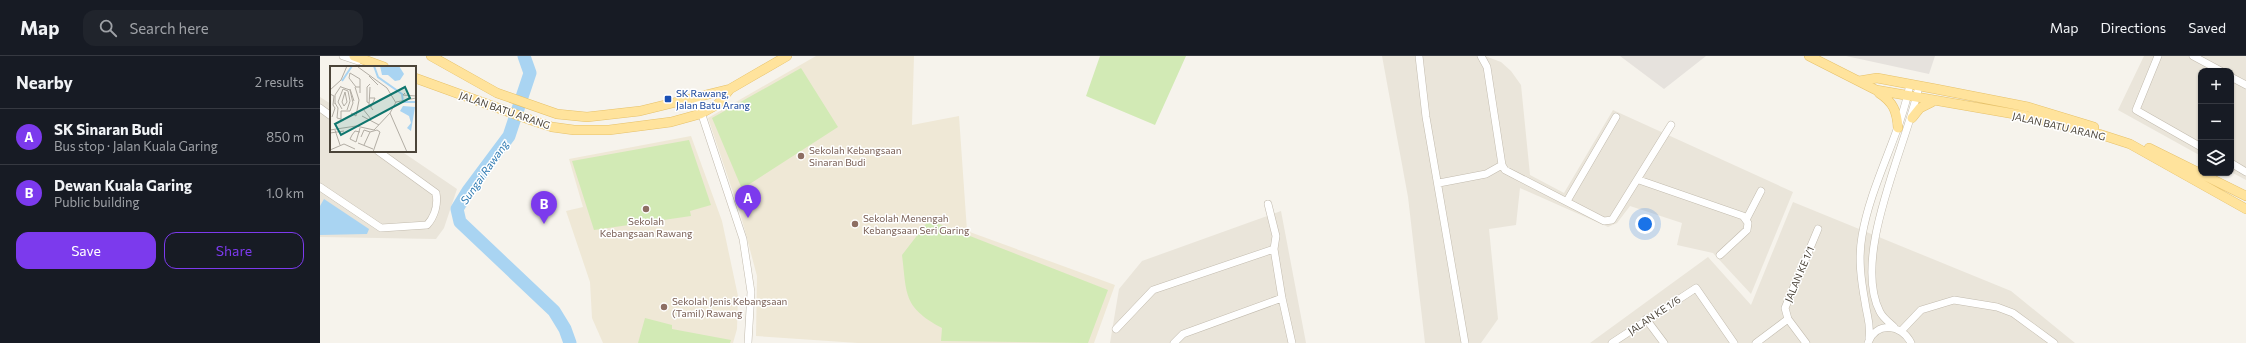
<!DOCTYPE html>
<html lang="en">
<head>
<meta charset="utf-8">
<style>
	:root { --surface:#171b24; --page:#20242c; --text:#f1f3f6; --muted:#9ea1a6; --line:#363941; --accent:#7c3aed }
	body { margin:0; font-family:Commissioner,sans-serif; background:var(--page); color:var(--text) }
	.controls { position:absolute; right:12px; top:12px; display:grid; overflow:hidden; border-radius:8px; box-shadow:0 1px 3px #0004 }
	.controls button { width:36px; height:36px; display:grid; place-items:center; padding:0; border:0; border-bottom:1px solid var(--line); background:var(--surface); color:var(--text); font:20px sans-serif }
	.you { position:absolute; left:1325px; top:168px; width:14px; height:14px; margin:-10px; border:3px solid #fff; border-radius:50%; background:#1a73e8; box-shadow:0 0 0 6px #1a73e833 }
	.badge { display:grid; place-items:center; width:26px; height:26px; border-radius:50%; background:var(--accent); color:#fff; font-size:13px; font-weight:700 }
	.pin { position:absolute; translate:-50% -33px; filter:drop-shadow(0 1px 2px #0008) }
	.pin::after { content:''; position:absolute; top:21px; width:14px; height:12px; background:inherit; clip-path:polygon(0 0,100% 0,50% 100%) }
	.list { margin:0; padding:0; list-style:none }
	h2 { display:flex; justify-content:space-between; align-items:center; height:52px; margin:0; padding:0 16px; font-size:17px }
	h2 small { font-size:13px; font-weight:400; color:var(--muted) }
	.list li { display:grid; grid-template-columns:26px 1fr auto; gap:12px; align-items:center; box-sizing:border-box; height:56px; padding:0 16px; border-top:1px solid var(--line) }
	.list b { display:block; font-size:15px; white-space:nowrap }
	.list p { margin:0; font-size:13px; white-space:nowrap; color:var(--muted) }
	.list em { font-size:13px; font-style:normal; color:var(--muted) }
	.actions { display:flex; gap:8px; padding:12px 16px }
	.actions a { flex:1; padding:9px 0; border:1px solid var(--accent); border-radius:12px; text-align:center; font-size:14px; color:var(--accent) }
	.actions .main { background:var(--accent); color:#fff }
	.icon { flex:none; width:22px; height:22px; fill:none; stroke:currentColor; stroke-width:2; stroke-linecap:round; stroke-linejoin:round }
	.map { position:relative; flex:none; width:1926px; height:287px; overflow:hidden }
	header { display:flex; align-items:center; gap:24px; box-sizing:border-box; height:56px; padding:0 20px; background:var(--surface); border-bottom:1px solid var(--line) }
	header strong { font-size:19px }
	nav { display:flex; gap:22px; margin-inline-start:auto; font-size:14px }
	.search { width:280px; height:36px; background:var(--page); display:flex; align-items:center; gap:10px; box-sizing:border-box; padding:0 14px; border-radius:12px; color:var(--muted); font-size:15px }
	main { display:flex }
	aside { flex:1; background:var(--surface) }
	.map>svg:first-child { display:block }
</style>
</head>
<body>
<header>
<strong>Map</strong>
<div class="search"><svg class="icon" aria-label="search" viewBox="0 0 24 24"><circle cx="10" cy="10" r="6"/><path d="M15 15l6 6"/></svg>Search here</div>
<nav><a>Map</a><a>Directions</a><a>Saved</a></nav>
</header>
<main>
<aside>
<h2>Nearby<small>2 results</small></h2>
<ul class="list">
<li><span class="badge">A</span><div><b>SK Sinaran Budi</b><p>Bus stop · Jalan Kuala Garing</p></div><em>850 m</em></li>
<li><span class="badge">B</span><div><b>Dewan Kuala Garing</b><p>Public building</p></div><em>1.0 km</em></li>
</ul>
<div class="actions"><a class="main">Save</a><a>Share</a></div>
</aside>
<div class="map">
<svg width="1926" height="287" viewBox="0 0 1926 287">
	<rect width="100%" height="100%" fill="#f6f3ec"/>
	<!-- residential -->
	<path fill="#eae5da" d="M1062 0H1165L1181 6 1191 15 1201 29 1210 119 1244 137 1293 54 1473 136 1431 238 1393 197 1357 189 1362 167 1310 150 1297 167 1288 171 1200 132 1196 169 1169 173 1178 263 1161 287H1105L1088 141Z
		M1824 0H1926V124L1911 116V15H1881V100L1798 54Z
		M0 41 11 48V95H81L137 133 124 172 116 183 0 181Z
		M1473 146 1691 235 1755 287H1270L1388 201 1431 249Z
		M961 155 986 287H790L799 233 822 205Z"/>
	<!-- industrial -->
	<path fill="#e6e2dd" d="M1300 0H1386L1344 33Z
		M1526 0H1615L1609 18Z"/>
	<!-- education -->
	<path fill="#efe8d6" d="M496 0H594L592 69 639 60 647 175 795 229 774 287H538L436 280 437 220 421 160 388 62Z
		M371 80 402 165 418 240 417 273 413 287H283L272 262 270 226 246 155 263 151 249 103Z"/>
	<!-- green -->
	<path fill="#d2eab5" d="M780 0H866L835 69 766 40Z
		M481 12 518 71 422 133 392 62Z
		M369 84 391 149 370 155 371 160 274 174 252 105Z
		M609 164 788 234 768 287 621 285 622 272C583 251 587 239 582 199Z
		M325 262 352 269V273L411 284 410 287H318Z"/>
	<!-- water -->
	<path fill="#a9d4f2" d="M4 143 49 173 47 178 0 179V150Z"/>
	<g fill="none" stroke-linecap="round" stroke-linejoin="round">
		<!-- river -->
		<path stroke="#a9d4f2" stroke-width="13" d="M204 0 210 17 189 80 148 135 137 153 140 166 234 255 245 273 250 287"/>
		<!-- minor casing -->
		<g stroke="#c2bbae" stroke-width="8">
			<path id="minor" d="M23 0 38 5
				M1099 0 1106 61 1145 287
				M1161 0 1167 11 1182 109 1185 114 1284 165 1292 164 1351 69
				M1838 0 1816 54 1881 91
				M1873 0 1901 15
				M1911 21 1926 29
				M376 41 423 183 431 236 428 287
				M0 52 11 60
				M1911 107 1926 116
				M1319 124 1423 160 1428 167 1427 174 1400 199
				M1119 127 1166 118 1182 109
				M0 131 61 172 107 169C115 160 118 148 116 137L58 95
				M1247 145 1296 61
				M948 148 956 180 954 193
				M1426 164 1441 135
				M954 193 962 242 972 287
				M1326 263 1344 287
				M1574 271C1570 267 1563 262 1560 256 1531 200 1587 89 1599 30
				M796 273 833 234 954 193
				M1582 274 1601 254 1634 244 1677 251 1693 257 1734 287
				M1549 282C1551 267 1547 261 1545 246 1541 224 1538 202 1542 180 1551 127 1580 80 1590 28
				M854 287 863 278 962 242
				M1292 287 1376 232 1414 287
				M1436 287 1468 263
				M1486 287 1468 263 1465 252 1498 173
				M1548 287C1556 265 1582 268 1591 287"/>
		</g>
		<!-- major casing -->
		<g stroke="#e6c16a" stroke-width="10">
			<path id="major" d="M34 0 64 11
				M111 0 177 37 237 58 267 61 320 55 410 33 467 0
				M1489 0 1556 34 1706 60 1779 78 1810 88 1926 153
				M95 22 211 64 232 71 254 74H289L351 66 380 58 398 48 410 33
				M1539 25 1557 22 1616 33 1708 51 1774 71
				M1559 37C1573 46 1577 55 1578 72
				M1592 62 1600 52 1612 46
				M1829 92 1926 140"/>
		</g>
		<!-- minor -->
		<use href="#minor" stroke="#fff" stroke-width="7"/>
		<!-- major -->
		<use href="#major" stroke="#ffe39c" stroke-width="9"/>
	</g>
	<!-- markers -->
	<rect fill="#1a4fb4" stroke="#fff" stroke-width="1.5" x="344" y="39" width="8" height="8" rx="2"/>
	<g fill="#8d6e63" stroke="#fff" stroke-width="1.5">
		<circle cx="481" cy="100" r="4"/>
		<circle cx="326" cy="153" r="4"/>
		<circle cx="535" cy="168" r="4"/>
		<circle cx="344" cy="251" r="4"/>
	</g>
	<g text-anchor="middle" dominant-baseline="central" stroke-width="3" stroke-linejoin="round" paint-order="stroke">
		<!-- transit labels -->
		<g font-size="10" fill="#164399" stroke="#fff" text-anchor="start">
			<text x="356" y="37">SK Rawang,<tspan x="356" dy="12">Jalan Batu Arang</tspan></text>
		</g>
		<!-- street labels -->
		<g font-size="10" fill="#4b4439" stroke="#fff">
			<text transform="translate(185 54) rotate(19)">JALAN BATU ARANG</text>
			<text transform="translate(1739 70) rotate(13)">JALAN BATU ARANG</text>
			<text transform="translate(1479 218) rotate(-67)">JALAN KE 1/1</text>
			<text transform="translate(1334 259) rotate(-34)">JALAN KE 1/6</text>
		</g>
		<!-- education labels -->
		<g font-size="10" fill="#785e54" stroke="#fff" text-anchor="start">
			<text x="489" y="94">Sekolah Kebangsaan<tspan x="489" dy="12">Sinaran Budi</tspan></text>
			<text x="543" y="162">Sekolah Menengah<tspan x="543" dy="12">Kebangsaan Seri Garing</tspan></text>
			<text x="326" y="165" text-anchor="middle">Sekolah<tspan x="326" dy="12">Kebangsaan Rawang</tspan></text>
			<text x="352" y="245">Sekolah Jenis Kebangsaan<tspan x="352" dy="12">(Tamil) Rawang</tspan></text>
		</g>
		<!-- water labels -->
		<g font-size="11" font-style="italic" fill="#2e7ab2" stroke="#fff">
			<text transform="translate(164 116) rotate(-55)">Sungai Rawang</text>
		</g>
	</g>
	<!-- overview -->
	<g transform="translate(10 10)">
		<rect width="86" height="86" fill="#f6f3ec"/>
		<path d="M50 0H69L74 8 70 14 65 15 58 9H52ZM73 40 85 41 81 65 77 62 81 57 79 50 70 45Z" fill="#a9d4f2"/>
		<path fill="none" stroke="#a9d4f2" stroke-width="2" d="M44 0 48 11 72 28 73 36H86M12 15 22 0"/>
		<path fill="none" stroke="#b2ada4" stroke-width="1" d="M28 1 57 22 66 37M39 10 48 19M25 21 29 34M40 21 39 39 43 44M13 23 18 25 20 35 17 44M20 23 24 35M0 24 11 14 17 0M15 26 17 36 14 40 12 36ZM30 27V13L20 7 19 12 26 21H30M75 27 73 29 86 30M0 28 4 30 3 39M39 32H45L41 41M5 37 8 42 7 52 11 53M39 37 37 36V21L40 18M5 38V29L11 20M12 43 8 36 13 23M33 43 41 53 38 54M21 47 26 50 29 34M60 47 77 86M32 50 49 59M2 51 5 42 3 39M11 54V45H20L23 37 20 24 11 21M0 64 26 60 44 64 60 47 66 36 86 32M5 64 10 79M0 67 14 65M31 71 34 64 40 66 47 64 50 66 43 86M26 76 30 62M26 76 20 73 22 69 25 65 30 66M28 77 43 83M34 79 40 66M0 84 14 78 25 83"/>
		<path fill="#0f766e" fill-opacity="0.15" stroke="#0f766e" stroke-width="2" d="M75 21 80 32 11 69 5 58Z"/>
		<rect width="86" height="86" fill="none" stroke="#4b4439" stroke-width="2"/>
	</g>
</svg>
<div class="controls">
<button>+</button>
<button>−</button>
<button><svg class="icon" aria-label="layers" viewBox="0 0 24 24"><path d="M12 4l9 5-9 5-9-5zM3 14l9 5 9-5"/></svg></button>
</div>
<div class="you"></div>
<div class="pin badge" style="left:428px;top:162px">A</div>
<div class="pin badge" style="left:224px;top:168px">B</div>
</div>
</main>
</body>
</html>
